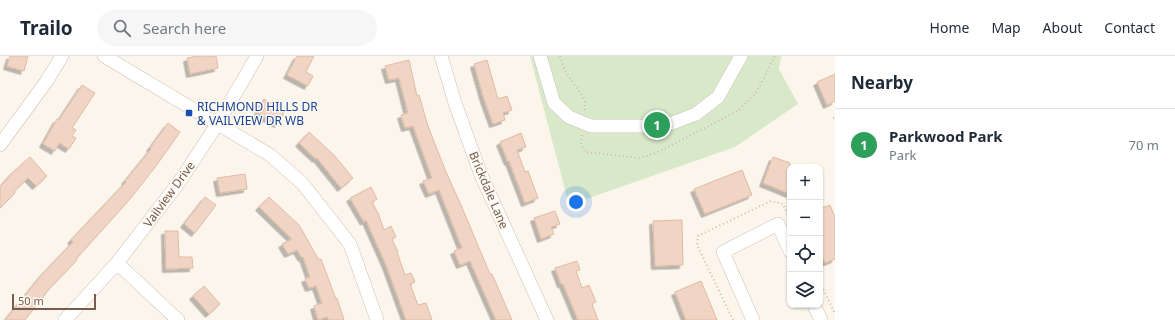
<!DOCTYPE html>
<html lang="en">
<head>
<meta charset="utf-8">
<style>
	:root { --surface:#fff; --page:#f6f6f7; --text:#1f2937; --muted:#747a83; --line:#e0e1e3; --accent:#111827 }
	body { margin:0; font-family:"Noto Sans",sans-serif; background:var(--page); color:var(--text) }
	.controls { position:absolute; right:12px; bottom:12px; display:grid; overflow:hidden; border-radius:8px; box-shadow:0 1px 3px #0004 }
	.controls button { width:36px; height:36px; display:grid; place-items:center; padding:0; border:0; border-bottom:1px solid var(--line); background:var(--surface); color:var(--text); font:20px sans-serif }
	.scale { position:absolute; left:12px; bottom:10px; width:84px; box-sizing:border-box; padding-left:4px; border:2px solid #765c4f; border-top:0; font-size:11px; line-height:14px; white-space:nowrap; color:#765c4f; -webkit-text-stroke:3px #fef9f1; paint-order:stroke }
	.you { position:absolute; left:576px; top:146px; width:14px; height:14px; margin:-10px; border:3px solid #fff; border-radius:50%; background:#1a73e8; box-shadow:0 0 0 6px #1a73e833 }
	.badge { display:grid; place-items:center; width:26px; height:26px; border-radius:50%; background:var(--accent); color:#fff; font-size:13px; font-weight:700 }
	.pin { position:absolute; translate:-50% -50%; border:2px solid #fff; box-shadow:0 1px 4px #0006 }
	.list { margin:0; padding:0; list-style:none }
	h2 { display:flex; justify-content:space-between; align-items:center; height:52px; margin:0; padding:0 16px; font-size:17px }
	h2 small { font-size:13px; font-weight:400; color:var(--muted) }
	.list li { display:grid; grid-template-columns:26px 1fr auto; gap:12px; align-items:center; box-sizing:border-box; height:72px; padding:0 16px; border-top:1px solid var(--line) }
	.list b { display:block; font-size:15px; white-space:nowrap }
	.list p { margin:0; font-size:13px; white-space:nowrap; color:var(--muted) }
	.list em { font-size:13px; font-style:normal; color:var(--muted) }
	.icon { flex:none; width:22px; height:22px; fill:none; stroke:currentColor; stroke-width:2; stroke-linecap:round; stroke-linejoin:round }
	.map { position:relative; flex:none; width:835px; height:264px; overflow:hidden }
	header { display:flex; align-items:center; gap:24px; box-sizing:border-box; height:56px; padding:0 20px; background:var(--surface); border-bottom:1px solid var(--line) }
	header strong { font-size:19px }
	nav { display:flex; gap:22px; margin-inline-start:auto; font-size:14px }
	.search { width:280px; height:36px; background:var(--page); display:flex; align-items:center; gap:10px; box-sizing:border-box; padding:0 14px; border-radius:22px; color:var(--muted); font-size:15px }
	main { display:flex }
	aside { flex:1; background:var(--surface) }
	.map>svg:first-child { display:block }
</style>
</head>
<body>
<header>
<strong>Trailo</strong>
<div class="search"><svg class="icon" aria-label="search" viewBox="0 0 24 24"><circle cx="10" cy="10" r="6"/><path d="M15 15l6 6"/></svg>Search here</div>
<nav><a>Home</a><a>Map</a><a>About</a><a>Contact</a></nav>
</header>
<main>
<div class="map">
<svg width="835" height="264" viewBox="0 0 835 264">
	<defs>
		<filter id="shadow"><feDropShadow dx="-3.5" dy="3.5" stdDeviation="0" flood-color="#0004"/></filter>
	</defs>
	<rect width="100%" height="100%" fill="#fcf5eb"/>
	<!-- green -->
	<path fill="#d7e9c9" d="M530 0H782L781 1 779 13 798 48 735 91 569 149Z"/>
	<!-- building -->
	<path fill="#f0d4c4" stroke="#e1baa5" filter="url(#shadow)" d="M10 0H28L24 15 7 10Z
		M198 0H216L218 12 190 18 187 2Z
		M297 0H314L306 16 313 20 308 30 287 19Z
		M409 4 417 40 419 39 428 70 446 116 461 149 490 218H492L512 264H496L470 205 460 209 454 195 462 192 439 134 429 138 423 125 432 122 413 70 405 72 401 59 408 57 399 22 389 24 385 10Z
		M487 4 498 43 507 40 512 54 503 57 505 64 493 68 484 43 474 8Z
		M835 18V45L827 49 817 26Z
		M82 29 95 37 72 72 76 74 72 80 76 82 69 93 59 87 55 95 43 88 57 63 59 64Z
		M264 43 285 55 278 68 257 57Z
		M168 67 180 76 156 110 130 143 76 203 77 204 50 232 25 264H5L44 216 73 186 71 184 126 126 125 125 151 93 150 92Z
		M309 76 334 99 353 122 341 132 317 102 316 103 299 87Z
		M521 77 526 91 517 94 525 116 528 115 538 142 525 147 509 105 508 106 500 86Z
		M30 101 47 120 36 130 28 122 14 135 15 137 0 152V131L10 119Z
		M773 101 790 107V138L763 127Z
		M742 114 752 139 705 158 694 133Z
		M245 118 247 133 220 137 217 122Z
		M371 131 377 143 372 146 378 157 384 174 391 170 396 181 392 183 398 196H397L405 219 411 217 415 226 410 228 418 249 426 247 432 264H406L386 209 366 164 364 166 350 142Z
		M205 141 216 149 195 177 184 168Z
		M269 141 299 169 319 204 321 203 336 243 337 242 344 264H329L327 261 318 264 314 250 322 247 316 230 309 232 305 223 310 221 303 201 302 202 297 194 288 198 282 188 292 183 259 151Z
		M830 149 835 161V203L825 207 820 196V153Z
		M555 155 560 168 551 171 554 178 541 183 534 162Z
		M682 164 683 209 655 210 653 165Z
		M165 175H178L179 201H192L193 212 166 213Z
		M577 205 580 214 576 215 582 232 589 229 596 246 592 248 598 264H578L563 228H561L555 212Z
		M701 225 717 264H686L675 236Z
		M204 230 220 248 209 258 193 240Z"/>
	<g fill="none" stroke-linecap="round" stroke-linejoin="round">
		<!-- minor casing -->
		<g stroke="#cebdb1" stroke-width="14">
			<path id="minor" d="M104 0 270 99 302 127 350 188 377 264
				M441 0 455 47 481 119 547 264
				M540 0 554 47 569 61 591 70H637L662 71 696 58 718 41 741 0
				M0 89 46 26 62 0
				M117 207 178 264
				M814 249 821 264
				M65 264 117 207 180 125 218 67 257 0
				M753 264 723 196 778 168 790 195"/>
		</g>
		<!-- path -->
		<path stroke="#d5b7a6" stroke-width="2" stroke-dasharray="1 3" stroke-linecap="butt" d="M560 0 565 15 585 44V56
			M833 62 835 61
			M582 79 581 88 585 96 640 102 656 97 701 74 739 54 756 37 764 22 775 0
			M820 226 835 258
			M733 264 697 189 698 180 771 145 783 148 790 163"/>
		<!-- minor -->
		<use href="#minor" stroke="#fff" stroke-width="13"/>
	</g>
	<!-- markers -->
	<rect fill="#1a4fb4" stroke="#fef9f1" stroke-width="1.5" x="185" y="53" width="8" height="8" rx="2"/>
	<g text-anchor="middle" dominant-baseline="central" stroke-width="3" stroke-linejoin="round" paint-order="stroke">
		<!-- transit labels -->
		<g font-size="12" fill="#164399" stroke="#fef9f1" text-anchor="start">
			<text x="197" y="50">RICHMOND HILLS DR<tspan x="197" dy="14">&amp; VAILVIEW DR WB</tspan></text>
		</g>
		<!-- street labels -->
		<g font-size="12" fill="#765c4f" stroke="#fef9f1">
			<text transform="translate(489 134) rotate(67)">Brickdale Lane</text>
			<text transform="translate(169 138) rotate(-54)">Vailview Drive</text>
		</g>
	</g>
</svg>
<div class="controls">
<button>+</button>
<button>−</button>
<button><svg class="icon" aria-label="locate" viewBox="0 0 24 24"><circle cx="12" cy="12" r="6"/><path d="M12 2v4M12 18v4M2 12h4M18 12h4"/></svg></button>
<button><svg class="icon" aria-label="layers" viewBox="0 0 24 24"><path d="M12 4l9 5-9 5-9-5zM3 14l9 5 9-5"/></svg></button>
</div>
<div class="scale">50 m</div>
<div class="you"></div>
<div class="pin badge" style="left:657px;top:69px;background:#2e9e5b">1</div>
</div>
<aside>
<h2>Nearby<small></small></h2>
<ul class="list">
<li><span class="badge" style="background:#2e9e5b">1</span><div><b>Parkwood Park</b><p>Park</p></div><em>70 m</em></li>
</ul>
</aside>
</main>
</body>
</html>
